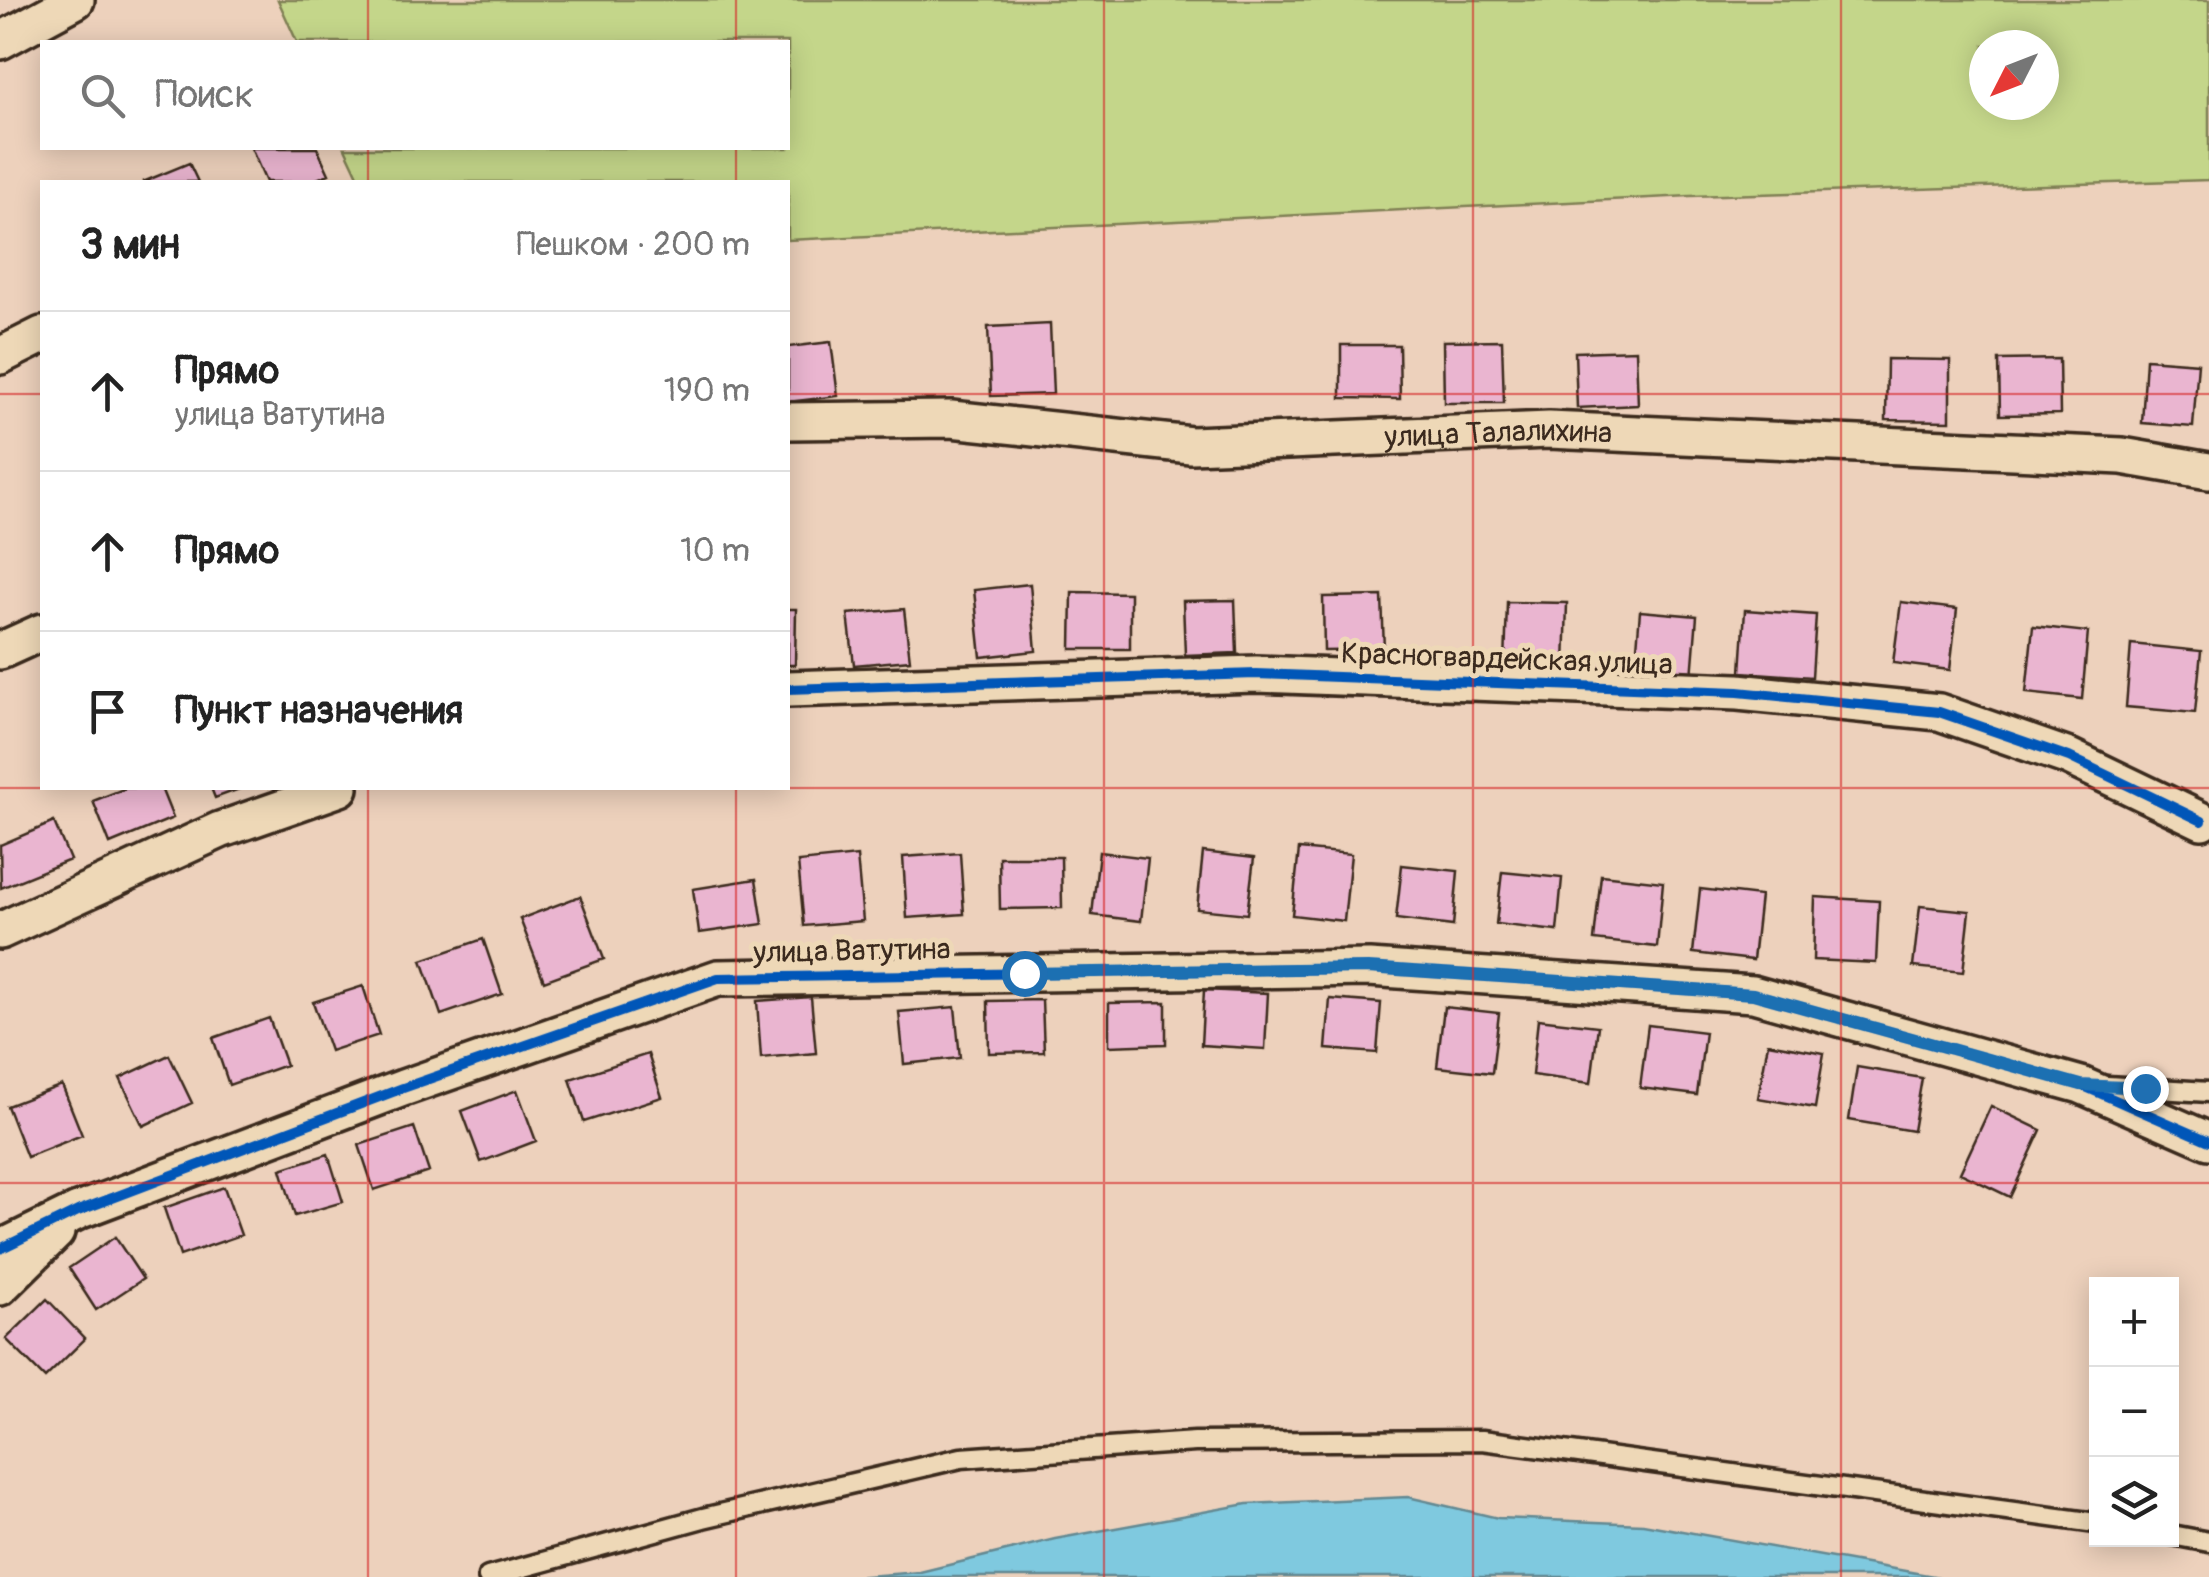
<!DOCTYPE html>
<html lang="ru">
<head>
<meta charset="utf-8">
<style>
	:root { --surface:#fff; --page:#f6f6f6; --text:#222; --muted:#767676; --line:#e0e0e0 }
	body { margin:0; font-family:Pangolin,sans-serif; background:var(--page); color:var(--text) }
	.controls { position:absolute; right:30px; bottom:30px; display:grid; overflow:hidden; border-radius:0px; box-shadow:0 5px 25px #0003 }
	.controls button { width:90px; height:90px; display:grid; place-items:center; padding:0; border:0; border-bottom:2px solid var(--line); background:var(--surface); color:var(--text); font:50px sans-serif }
	.compass { position:absolute; left:1969px; top:30px; width:90px; height:90px; border-radius:50%; background:var(--surface); box-shadow:0 5px 25px #0003; rotate:228deg }
	.stop { position:absolute; width:30px; height:30px; margin:-22px; border:8px solid #1f6fb2; border-radius:50%; background:#fff }
	.stop.end { background:#1f6fb2; border-color:#fff; box-shadow:0 2px 10px #0008 }
	.list { margin:0; padding:0; list-style:none }
	h2 { display:flex; justify-content:space-between; align-items:center; height:130px; margin:0; padding:0 40px; font-size:42px }
	h2 small { font-size:32px; font-weight:400; color:var(--muted) }
	.list li { display:grid; grid-template-columns:65px 1fr auto; gap:30px; align-items:center; box-sizing:border-box; height:160px; padding:0 40px; border-top:2px solid var(--line) }
	.list b { display:block; font-size:38px; white-space:nowrap }
	.list p { margin:0; font-size:32px; white-space:nowrap; color:var(--muted) }
	.list em { font-size:32px; font-style:normal; color:var(--muted) }
	.icon { flex:none; width:55px; height:55px; fill:none; stroke:currentColor; stroke-width:2; stroke-linecap:round; stroke-linejoin:round }
	.map { position:relative; flex:none; width:2209px; height:1577px; overflow:hidden }
	.search { position:absolute; background:var(--surface); box-shadow:0 5px 25px #0003; left:40px; top:40px; width:750px; height:110px; display:flex; align-items:center; gap:25px; box-sizing:border-box; padding:0 35px; border-radius:0px; color:var(--muted); font-size:38px }
	.panel { position:absolute; background:var(--surface); box-shadow:0 5px 25px #0003; left:40px; top:180px; width:750px; height:610px; border-radius:0px }
	.map>svg:first-child { display:block }
</style>
</head>
<body>
<div class="map">
<svg width="2209" height="1577" viewBox="0 0 2209 1577">
	<rect width="100%" height="100%" fill="#edd1bc"/>
	<filter id="ink" filterUnits="userSpaceOnUse"><feTurbulence type="fractalNoise" baseFrequency=".01" numOctaves="2"/><feDisplacementMap in="SourceGraphic" scale="20" xChannelSelector="R" yChannelSelector="G"/><feConvolveMatrix kernelMatrix="1 2 1 2 8 2 1 2 1" color-interpolation-filters="sRGB"/></filter>
	<g filter="url(#ink)">
		<!-- green -->
		<path fill="#c4d68a" stroke="#808054" stroke-width="2.5" fill-rule="evenodd" d="M278 0H2209V180L1690 196 788 240V182H361L345 148H788V42H297ZM1984 45H2044V105H1984Z"/>
		<!-- water -->
		<path fill="#7fc9df" stroke="#648992" stroke-width="2.5" d="M1408 1497 1498 1518 1643 1524 1939 1577H852L920 1572 1055 1539 1247 1504Z"/>
		<!-- building -->
		<path fill="#eab5d0" stroke="#3b2a1e" stroke-width="2.5" d="M251 148H317L329 174 310 182H266Z
			M189 163 198 182H143Z
			M1050 324 1053 394 991 396 988 327Z
			M1502 340 1504 403H1444L1443 341Z
			M831 342 838 396 788 402V347Z
			M1341 345H1399L1400 399 1341 398Z
			M1636 350 1638 405 1577 408 1575 352Z
			M1887 359 1950 360V421L1886 420Z
			M2059 359 2060 414 2000 415 1999 360Z
			M2146 359 2198 363 2193 427 2142 423Z
			M1030 584 1036 651 981 657 974 590Z
			M1072 592 1130 593V649H1071Z
			M1382 596 1384 650 1324 651 1323 597Z
			M1235 600 1237 653 1185 655 1183 601Z
			M1507 602 1567 603 1565 667 1505 665Z
			M1901 602 1957 609 1950 670 1893 663Z
			M788 609H796L795 665H788Z
			M904 609 910 660 854 665 848 614Z
			M1745 610 1816 615 1812 677 1741 672Z
			M1640 611 1697 616 1692 677 1635 672Z
			M2033 626 2088 632 2082 699 2026 693Z
			M2131 644 2201 651 2195 713 2126 707Z
			M126 788H161L173 818 110 844 93 801Z
			M211 788H242L215 798Z
			M54 822 70 860 1 888 0 845Z
			M1299 849 1351 854 1344 921 1292 915Z
			M1099 852 1148 858 1141 921 1092 915Z
			M1203 852 1254 858 1247 914 1197 909Z
			M960 853 964 914 907 918 903 857Z
			M857 856 863 921 804 926 798 862Z
			M999 857H1061L1062 908 1000 909Z
			M1402 865 1458 871 1453 926 1396 919Z
			M1502 872 1562 878 1557 931 1496 924Z
			M1601 875 1663 882 1657 947 1594 940Z
			M756 879 763 924 699 933 693 889Z
			M1700 889 1760 896 1753 960 1693 953Z
			M580 896 604 959 544 981 520 919Z
			M1815 897 1879 901 1876 963 1813 960Z
			M1920 906 1970 911 1963 972 1913 967Z
			M483 939 502 994 441 1015 422 960Z
			M363 986 379 1035 330 1051 313 1002Z
			M1204 990 1268 993 1265 1049 1201 1045Z
			M811 997 816 1053 761 1058 757 1001Z
			M1330 999 1381 1003 1377 1053 1326 1049Z
			M1042 1000 1044 1052 989 1053 988 1001Z
			M1166 1002V1044L1109 1046V1003Z
			M955 1007 960 1058 904 1064 899 1012Z
			M1444 1007 1499 1013 1492 1073 1437 1067Z
			M269 1018 286 1065 229 1085 213 1038Z
			M1538 1019 1598 1026 1591 1083 1532 1075Z
			M1648 1025 1705 1032 1697 1095 1640 1088Z
			M1768 1043 1824 1053 1815 1108 1758 1098Z
			M648 1054 662 1097 584 1122 570 1079Z
			M169 1055 192 1103 143 1126 120 1078Z
			M1857 1067 1922 1078 1913 1131 1849 1120Z
			M62 1085 82 1135 27 1157 7 1106Z
			M517 1090 536 1141 481 1162 462 1111Z
			M1991 1106 2041 1130 2010 1197 1960 1173Z
			M414 1127 429 1172 374 1190 359 1145Z
			M328 1154 343 1202 295 1216 281 1169Z
			M224 1187 241 1235 180 1256 164 1208Z
			M115 1237 143 1279 96 1310 69 1268Z
			M47 1299 85 1339 45 1378 6 1339Z"/>
		<g fill="none" stroke-linecap="round" stroke-linejoin="round">
			<!-- lane casing -->
			<g stroke="#3b2a1e" stroke-width="25">
				<path id="lane" d="M2107 1086 2209 1092
					M2172 1535 2209 1542
					M488 1577 703 1518 961 1458 1195 1442 1482 1440 2096 1523"/>
			</g>
			<!-- street casing -->
			<g stroke="#3b2a1e" stroke-width="42">
				<g id="street">
					<path d="M0 41 76 0"/>
					<path d="M0 356 42 335"/>
					<path id="s1" d="M788 421 951 419 1191 445 1549 430 2122 456 2209 471"/>
					<path d="M0 651 42 632"/>
					<path d="M788 689 1256 674 1738 692 1939 712 2069 757 2202 821"/>
					<path d="M0 931 220 830 340 788"/>
					<path d="M0 1249 78 1211 403 1088 718 978 1369 968 1753 994 2081 1085 2209 1141"/>
					<path d="M0 1287 56 1232"/>
				</g>
			</g>
			<!-- lane -->
			<use href="#lane" stroke="#eed8b7" stroke-width="18"/>
			<!-- street -->
			<use href="#street" stroke="#eed8b7" stroke-width="35"/>
			<!-- cycleway casing -->
			<g stroke="#eed8b7" stroke-width="16">
				<path id="cycleway" d="M788 689 1256 674 1738 692 1939 712 2069 757 2202 821
					M0 1249 78 1211 403 1088 718 978 1369 968 1753 994 2081 1085 2209 1141"/>
			</g>
			<!-- cycleway -->
			<use href="#cycleway" stroke="#0057b8" stroke-width="10"/>
		</g>
	</g>
	<g fill="none" stroke-linecap="round" stroke-linejoin="round" filter="url(#ink)">
		<!-- route -->
		<path stroke="#1f6fb2" stroke-width="12" d="M1024 973 1368 968 1753 994 2081 1085 2145 1088"/>
	</g>
	<!-- grid -->
	<path fill="none" stroke="#d62828" stroke-width="2.5" stroke-opacity="0.55" d="M368 0V42M736 0V42M1104 0V1577M1473 0V1577M1841 0V1577M368 148V182M736 148V182M0 394H42M788 394H2209M0 788H2209M368 788V1577M736 788V1577M0 1183H2209"/>
	<g text-anchor="middle" dominant-baseline="central" stroke-width="10" stroke-linejoin="round" paint-order="stroke">
		<!-- street labels -->
		<g font-size="30" fill="#3b2a1e" stroke="#eed8b7">
			<text stroke="none"><textPath href="#s1" startOffset="712">улица Талалихина</textPath></text>
			<text transform="translate(1507 659) rotate(2)">Красногвардейская улица</text>
			<text transform="translate(852 951) rotate(-1)">улица Ватутина</text>
		</g>
	</g>
</svg>
<div class="controls">
<button>+</button>
<button>−</button>
<button><svg class="icon" aria-label="layers" viewBox="0 0 24 24"><path d="M12 4l9 5-9 5-9-5zM3 14l9 5 9-5"/></svg></button>
</div>
<svg class="compass" viewBox="-18 -18 36 36"><path d="M0-13l5 13h-10z" fill="#e53935"/><path d="M0 13l5-13h-10z" fill="#767676"/></svg>
<div class="stop" style="left:1024px;top:973px"></div>
<div class="stop end" style="left:2145px;top:1088px"></div>
<div class="search"><svg class="icon" aria-label="search" viewBox="0 0 24 24"><circle cx="10" cy="10" r="6"/><path d="M15 15l6 6"/></svg>Поиск</div>
<section class="panel">
<h2>3 мин<small>Пешком · 200 m</small></h2>
<ul class="list">
<li><svg class="icon" aria-label="ahead" viewBox="0 0 24 24"><path d="M12 20V5M6 11l6-6 6 6"/></svg><div><b>Прямо</b><p>улица Ватутина</p></div><em>190 m</em></li>
<li><svg class="icon" aria-label="ahead" viewBox="0 0 24 24"><path d="M12 20V5M6 11l6-6 6 6"/></svg><div><b>Прямо</b></div><em>10 m</em></li>
<li><svg class="icon" aria-label="arrive" viewBox="0 0 24 24"><path d="M6 21V4h12l-3 4 3 4H6"/></svg><div><b>Пункт назначения</b></div></li>
</ul>
</section>
</div>
</body>
</html>
